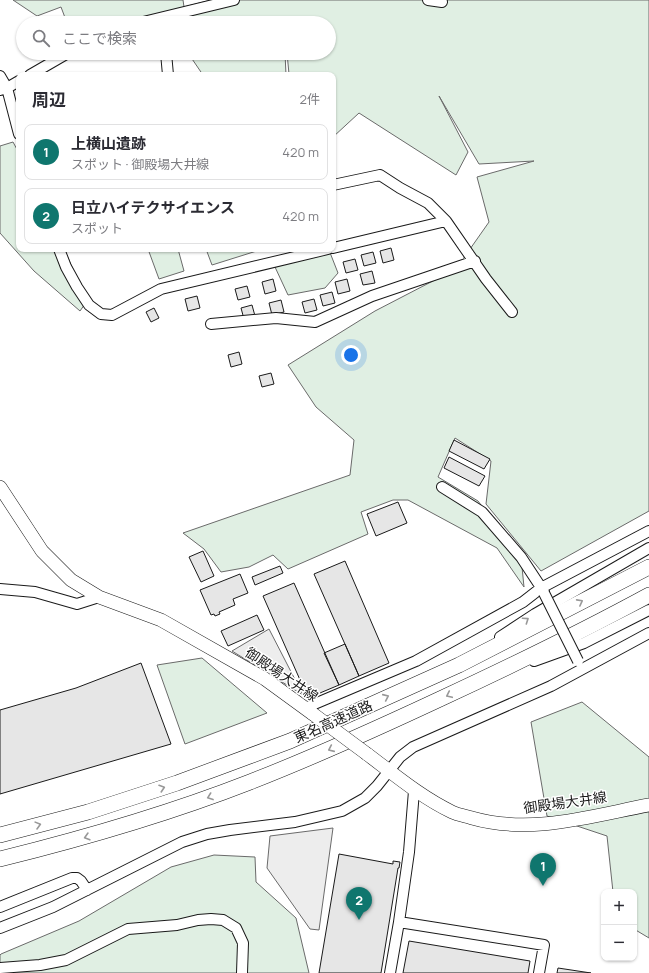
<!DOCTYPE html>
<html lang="ja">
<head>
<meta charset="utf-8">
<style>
	:root { --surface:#fff; --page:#f2f2f3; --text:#2b2b33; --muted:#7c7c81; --line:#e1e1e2; --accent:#0f766e }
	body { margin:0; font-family:Manrope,"Noto Sans JP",sans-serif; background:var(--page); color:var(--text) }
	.controls { position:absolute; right:12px; bottom:12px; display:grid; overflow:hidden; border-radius:8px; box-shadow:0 1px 3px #0004 }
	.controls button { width:36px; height:36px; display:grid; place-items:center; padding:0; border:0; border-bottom:1px solid var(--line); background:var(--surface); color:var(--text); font:20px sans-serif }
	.you { position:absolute; left:351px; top:355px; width:14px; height:14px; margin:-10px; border:3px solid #fff; border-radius:50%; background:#1a73e8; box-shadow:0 0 0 6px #1a73e833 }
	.badge { display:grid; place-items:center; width:26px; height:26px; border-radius:50%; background:var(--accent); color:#fff; font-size:13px; font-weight:700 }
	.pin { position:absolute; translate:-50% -33px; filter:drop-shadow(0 1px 2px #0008) }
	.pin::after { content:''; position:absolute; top:21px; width:14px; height:12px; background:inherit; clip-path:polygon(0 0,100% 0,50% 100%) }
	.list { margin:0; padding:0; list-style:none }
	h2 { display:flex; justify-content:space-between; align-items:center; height:52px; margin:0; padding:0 16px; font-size:17px }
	h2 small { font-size:13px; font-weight:400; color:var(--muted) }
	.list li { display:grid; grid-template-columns:26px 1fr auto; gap:12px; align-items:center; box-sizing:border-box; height:56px; margin:0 8px 8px; padding:0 8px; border:1px solid var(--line); border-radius:8px }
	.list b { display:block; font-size:15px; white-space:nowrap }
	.list p { margin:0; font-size:13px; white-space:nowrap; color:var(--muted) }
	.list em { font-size:13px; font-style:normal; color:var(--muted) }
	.icon { flex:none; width:22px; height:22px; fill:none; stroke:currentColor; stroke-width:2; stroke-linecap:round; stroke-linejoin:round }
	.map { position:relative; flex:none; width:649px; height:973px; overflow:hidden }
	.search { position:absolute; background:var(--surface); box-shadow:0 1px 3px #0004; left:16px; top:16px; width:320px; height:44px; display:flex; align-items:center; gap:10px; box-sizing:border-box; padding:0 14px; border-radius:22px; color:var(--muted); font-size:15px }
	.panel { position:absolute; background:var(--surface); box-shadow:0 1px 3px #0004; left:16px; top:72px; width:320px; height:180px; border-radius:8px }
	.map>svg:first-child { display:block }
</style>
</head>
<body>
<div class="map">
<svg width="649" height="973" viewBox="0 0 649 973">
	<rect width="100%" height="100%" fill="#fff"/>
	<!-- green -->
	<path fill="#e0efe3" stroke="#6a6a6a" d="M13 0H183L184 7 211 0H649V511L541 571 486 504 491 461 455 438 438 477 478 501 521 557 524 587 497 548 408 500H393L361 512 368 534 288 569 273 555 249 567 221 572 204 549 183 533 350 475 354 440 316 407 288 365 375 311 456 269 489 222 477 177 534 161 479 164 439 96 468 152 456 175 359 113 333 137V75H288L289 74 287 53H329V23H284L283 21V23H167L163 16 114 18 106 23H67L61 7 37 16Z
		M188 53H285L286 75H203Z
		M13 142 19 153V249H64L87 301 80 311 34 271 0 233V146Z
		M148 249H178L184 271 159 279Z
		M206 249H263L212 265Z
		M329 250 338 273 325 288 288 295 275 267Z
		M202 658 267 713 185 744 157 665Z
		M582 702 649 757V938L634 929V892H613L607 836 547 816 531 722Z
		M214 855 255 857 256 882 296 918 309 973H0V955L1 954 79 921 171 867Z"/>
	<!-- parking -->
	<path fill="#ededed" stroke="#6a6a6a" d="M269 629 303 695 232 651Z
		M333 828 319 930 310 929 267 868 270 836Z"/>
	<!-- building -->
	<path fill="#e6e6e6" stroke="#1a1a1a" d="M391 248 394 260 383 263 380 251Z
		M373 252 376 263 364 266 361 255Z
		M355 259 358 270 346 273 343 262Z
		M372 271 375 283 363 285 360 274Z
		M273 279 276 291 265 294 262 282Z
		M347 279 350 291 338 294 335 282Z
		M247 286 250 297 238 300 235 289Z
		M332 292 335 303 323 306 320 295Z
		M197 296 200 308 188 311 185 299Z
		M314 299 317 310 305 313 302 302Z
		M281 300 284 312 272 315 269 303Z
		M252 305 255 316 244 319 241 308Z
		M154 308 159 318 151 322 146 312Z
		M239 352 242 364 231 367 228 355Z
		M271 373 274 384 262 387 259 376Z
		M454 440 490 459 484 469 449 451Z
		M449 457 485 476 479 486 444 468Z
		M398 502 407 523 376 536 367 514Z
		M203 551 214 576 201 582 189 557Z
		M345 561 389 663 359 676 314 574Z
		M280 566 283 573 255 585 252 577Z
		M240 574 248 593 233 599 235 605 219 612 220 614 215 616 214 614 211 615 200 590Z
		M294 583 339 685 308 698 263 596Z
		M257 615 264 630 228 646 221 631Z
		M345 644 359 676 339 685 324 653Z
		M141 663 171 744 0 794V710L76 688Z
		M339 854 393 864V861L400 862 399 868H398L381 973H319Z
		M409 941 530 961 528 973H403Z
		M558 968 591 973H557Z"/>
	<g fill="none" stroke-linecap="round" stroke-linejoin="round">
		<!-- minor casing -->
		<g stroke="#1a1a1a" stroke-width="12">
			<path id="minor" d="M428 0 442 2
				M139 23 234 0
				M166 53 168 75
				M30 75 68 53
				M0 76 7 88 19 134
				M0 90 7 88 19 81
				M333 185 380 175 400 188 428 203 446 221
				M333 248 446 221 486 279 512 312
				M59 249 66 267 77 287 89 305 101 314 112 315 161 289 328 249
				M211 324 276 318 315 322 372 296 475 261
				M442 487 482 512 521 557 544 592
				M0 589 35 592 77 604 99 597
				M500 637 535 614 649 548
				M534 661 584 643 649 610
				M305 708 416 661 523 602 541 588 649 531
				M414 791 409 852 399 922 544 945 539 973
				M0 907 72 878H77L81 881 87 890
				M0 928 53 907 182 842 207 834 230 830 295 822 342 811 365 798 377 786 400 757 413 747 551 686 649 633
				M0 968 40 965 66 960 128 929 177 925 198 920 211 919 223 920 236 928 243 943 242 973
				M390 973 399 922"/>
		</g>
		<!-- major casing -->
		<g stroke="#1a1a1a" stroke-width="14">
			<path id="major" d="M0 487 42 551 71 580 99 597 161 620 265 679 313 714
				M367 754C395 775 421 797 452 812 458 815 466 816 472 818 531 835 591 816 649 805"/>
		</g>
		<!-- highway casing -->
		<g stroke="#1a1a1a" stroke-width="16">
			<path id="highway" d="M0 835 88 812 177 783 290 741 459 665 649 567
				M0 859C85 838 168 814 250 782 314 757 378 728 440 699 511 666 581 632 649 595"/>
		</g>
		<!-- minor -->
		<use href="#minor" stroke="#fff" stroke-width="10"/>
		<!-- major -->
		<use href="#major" stroke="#fff" stroke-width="13"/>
		<!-- highway -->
		<use href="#highway" stroke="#fff" stroke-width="15"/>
		<!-- minor-bridge casing -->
		<g stroke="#1a1a1a" stroke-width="12" stroke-linecap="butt">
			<path id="minor-bridge" d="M544 593 578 661"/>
		</g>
		<!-- major-bridge casing -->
		<g stroke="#1a1a1a" stroke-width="14" stroke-linecap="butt">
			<path id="major-bridge" d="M313 714 367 754"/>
		</g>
		<!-- minor-bridge -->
		<use href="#minor-bridge" stroke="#fff" stroke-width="10"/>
		<!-- major-bridge -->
		<use href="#major-bridge" stroke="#fff" stroke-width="13"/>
	</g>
	<!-- one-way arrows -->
	<defs><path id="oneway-chevron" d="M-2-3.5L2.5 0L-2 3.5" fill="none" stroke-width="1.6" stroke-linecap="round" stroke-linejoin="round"/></defs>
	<g stroke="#989898">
		<use href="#oneway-chevron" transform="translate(580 602) rotate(-28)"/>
		<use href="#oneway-chevron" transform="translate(526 620) rotate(-34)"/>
		<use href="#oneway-chevron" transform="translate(449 695) rotate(155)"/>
		<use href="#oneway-chevron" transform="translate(386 697) rotate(-24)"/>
		<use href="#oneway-chevron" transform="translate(331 749) rotate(156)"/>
		<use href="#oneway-chevron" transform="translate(162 788) rotate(-18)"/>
		<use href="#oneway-chevron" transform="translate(210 797) rotate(160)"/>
		<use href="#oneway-chevron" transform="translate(38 825) rotate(-15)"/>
		<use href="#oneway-chevron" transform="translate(87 837) rotate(164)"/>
	</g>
	<g text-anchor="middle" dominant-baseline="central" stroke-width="3" stroke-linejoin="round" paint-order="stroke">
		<!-- street labels -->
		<g font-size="14" fill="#1a1a1a" stroke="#fff">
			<text transform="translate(282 674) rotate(34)">御殿場大井線</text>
			<text transform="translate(333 721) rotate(-24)">東名高速道路</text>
			<text transform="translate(565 802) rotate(-8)">御殿場大井線</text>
		</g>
	</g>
</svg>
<div class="controls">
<button>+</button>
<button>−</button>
</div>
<div class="you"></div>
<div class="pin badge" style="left:543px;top:886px">1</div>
<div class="pin badge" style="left:359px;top:920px">2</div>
<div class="search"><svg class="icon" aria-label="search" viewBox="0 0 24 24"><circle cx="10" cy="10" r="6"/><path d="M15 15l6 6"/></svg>ここで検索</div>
<section class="panel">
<h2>周辺<small>2件</small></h2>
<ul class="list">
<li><span class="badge">1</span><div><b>上横山遺跡</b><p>スポット · 御殿場大井線</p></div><em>420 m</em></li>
<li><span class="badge">2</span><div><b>日立ハイテクサイエンス</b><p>スポット</p></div><em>420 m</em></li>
</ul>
</section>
</div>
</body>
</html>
